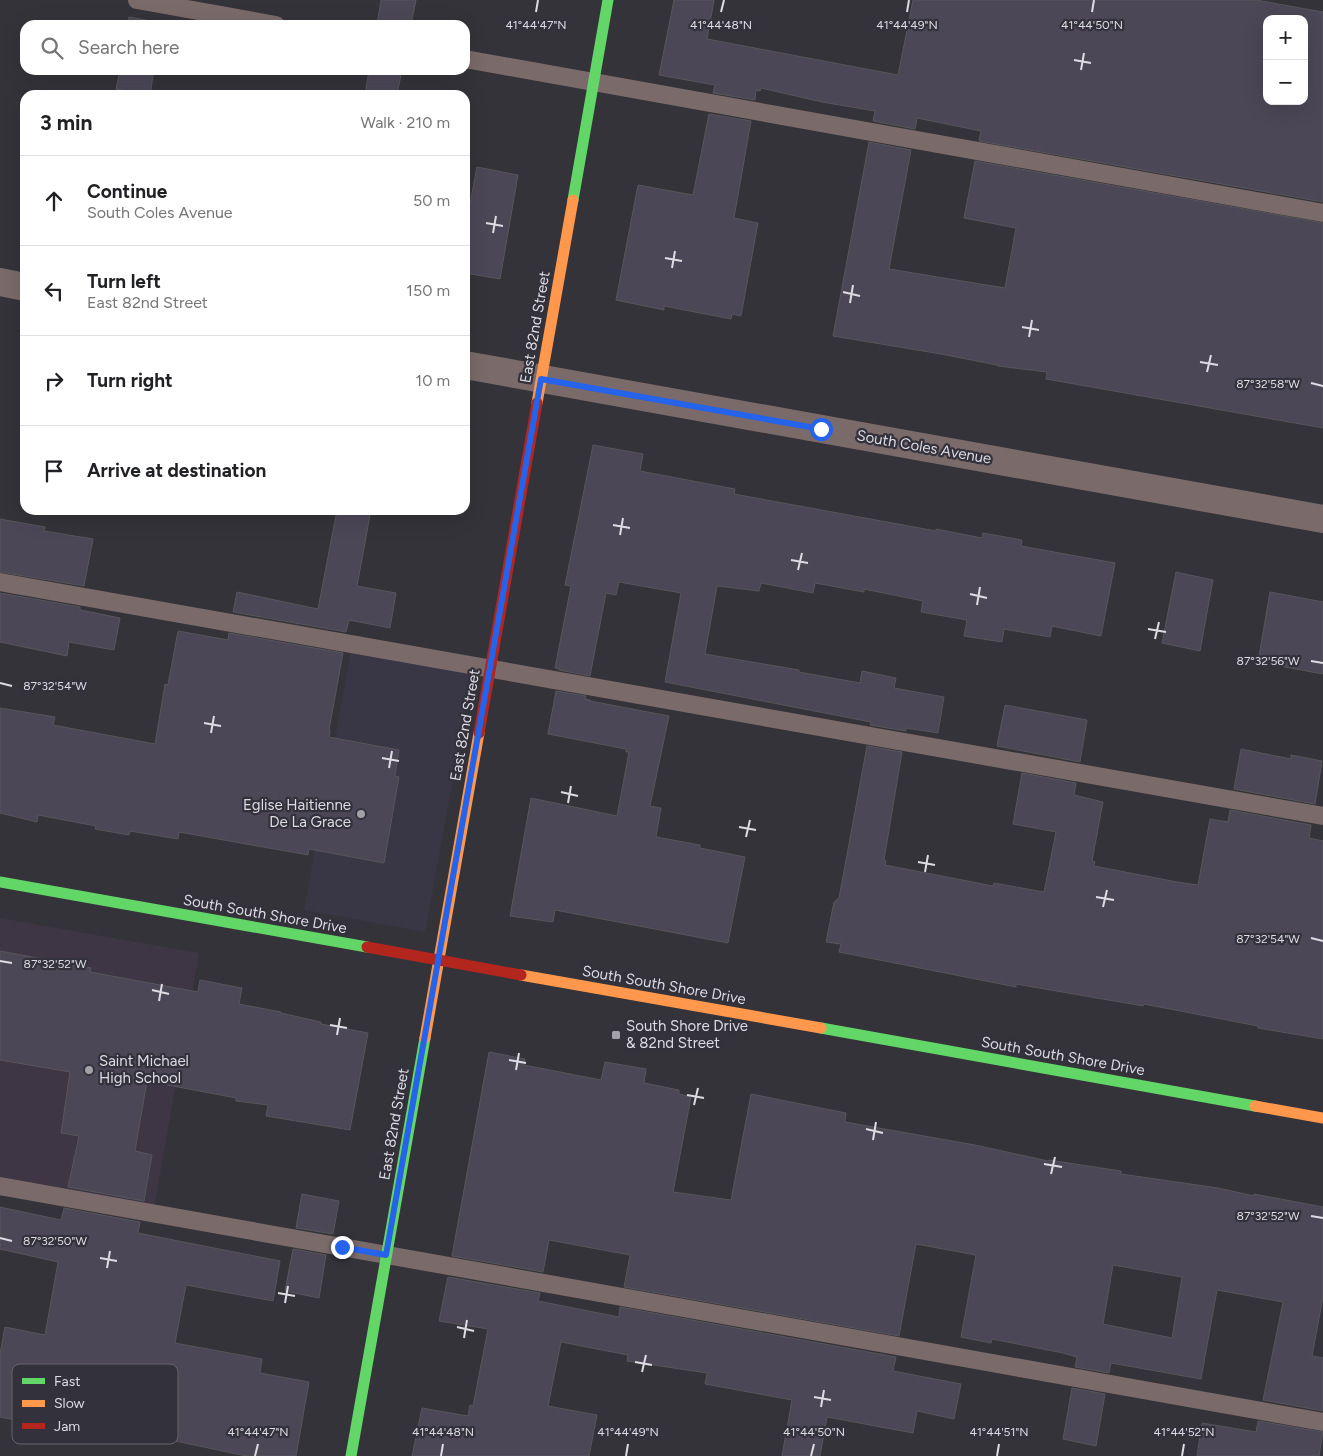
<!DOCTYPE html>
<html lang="en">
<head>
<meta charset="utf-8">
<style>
	:root { --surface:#fff; --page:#f6f6f6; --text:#202124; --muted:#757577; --line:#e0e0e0 }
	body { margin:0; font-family:Figtree,sans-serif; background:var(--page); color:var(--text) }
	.controls { position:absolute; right:15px; top:15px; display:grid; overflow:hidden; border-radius:10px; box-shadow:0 5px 20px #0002 }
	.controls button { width:45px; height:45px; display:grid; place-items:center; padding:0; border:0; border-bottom:1px solid var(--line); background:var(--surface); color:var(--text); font:25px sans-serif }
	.stop { position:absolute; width:15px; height:15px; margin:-11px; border:4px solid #2563eb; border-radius:50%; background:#fff }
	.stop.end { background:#2563eb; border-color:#fff; box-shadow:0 1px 5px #0008 }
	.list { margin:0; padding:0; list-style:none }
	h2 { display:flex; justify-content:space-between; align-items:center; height:65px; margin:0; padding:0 20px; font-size:21px }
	h2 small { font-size:16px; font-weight:400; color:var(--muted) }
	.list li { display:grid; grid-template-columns:32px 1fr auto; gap:15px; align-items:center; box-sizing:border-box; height:90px; padding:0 20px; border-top:1px solid var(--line) }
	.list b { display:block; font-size:19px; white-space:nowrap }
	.list p { margin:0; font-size:16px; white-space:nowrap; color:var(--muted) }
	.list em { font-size:16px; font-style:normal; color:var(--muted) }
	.icon { flex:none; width:28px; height:28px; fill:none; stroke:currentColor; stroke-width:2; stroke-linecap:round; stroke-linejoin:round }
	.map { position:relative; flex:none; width:1323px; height:1456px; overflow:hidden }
	.search { position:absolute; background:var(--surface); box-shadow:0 5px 20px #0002; left:20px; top:20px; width:450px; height:55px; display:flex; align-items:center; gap:12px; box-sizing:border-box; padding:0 18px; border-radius:15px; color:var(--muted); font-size:19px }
	.panel { position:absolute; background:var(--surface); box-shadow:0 5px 20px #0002; left:20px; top:90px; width:450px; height:425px; border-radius:15px }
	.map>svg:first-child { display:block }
</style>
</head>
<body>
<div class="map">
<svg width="1323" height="1456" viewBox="0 0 1323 1456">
	<rect width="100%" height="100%" fill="#343339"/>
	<!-- built -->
	<path fill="#393645" d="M352 644 474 665 425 932 304 910Z"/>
	<!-- education -->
	<path fill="#3e3645" d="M0 918 199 953 153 1213 0 1186Z"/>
	<!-- building -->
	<path fill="#4b4757" stroke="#57565a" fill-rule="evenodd" d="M381 0H416L411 25H377Z
		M674 0H714L707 39 898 75 913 0H1256L1323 12V202L979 141 981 131 917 118 915 129 873 121 875 111 822 102 761 88 760 91 756 90 755 100 713 93 715 85 659 75ZM1267 19H1304V101H1267Z
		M129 17 162 23V25H128Z
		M120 70H154L150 95 116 89Z
		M369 70H402L397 95H365Z
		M709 114 751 121 734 218 758 223 741 316 732 314 731 319 664 306V310L616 300 638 185 693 195Z
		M869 142 911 150 889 269 1005 288 1016 228 964 218 975 161 1323 223V428L1046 379 1047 372 998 366 997 365 941 354 833 336Z
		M477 167 518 175 500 279 465 273V230Z
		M593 445 643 454 640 471 735 489 734 494 936 531V529L982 538 983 533 1022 540 1021 546 1115 563 1101 636 1052 626 1050 637 1004 629 1002 642 964 636 967 620 921 612 923 601 864 589V592L815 583 813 593 761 583 759 591 717 586 705 654 799 670V672L860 683 862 671 896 678 894 688 944 697 938 733 906 728V731L870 725 871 722 665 682 681 593 619 582 616 595 606 593 590 676 559 670 560 669 555 668 571 586 565 585Z
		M337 510H371L357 586 396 593 390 628 349 620 346 632 233 612 237 592 318 609Z
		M0 519 45 527 44 531 93 539 84 586 0 572Z
		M1176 572 1213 580 1200 651 1162 643Z
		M1270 592 1323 602V674L1258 662Z
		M0 593 80 607V610L120 618 114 650 69 642 67 656 0 642Z
		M178 631 228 640 229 633 343 653 329 730H330L329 737 399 750 395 776 399 777 384 863 309 849 308 855 179 832 178 839 130 831 129 835 95 829 96 826 38 815 37 822 0 813V708L55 717 53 725 155 744 165 684 168 685Z
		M556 691 586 696 585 699 590 700V701L669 716 650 806 661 808 656 837 700 845V848L745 857 728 943 555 910 553 922 510 916 531 798 617 816 629 752H626V749L548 734Z
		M1005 705 1087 720 1080 762 997 746Z
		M867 746 902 752 884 860 886 861 885 865 993 886 994 883 1044 892 1056 832 1013 824 1022 773 1076 783 1074 795 1103 802 1092 861 1095 862 1094 866 1177 882 1198 885 1210 819 1228 822 1230 810 1311 825 1309 838 1323 841V1039L1258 1028V1026L1144 1004 1143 1006 1016 984V987L839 952 841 944 826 942 834 902 839 898Z
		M1241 749 1291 759V755L1322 761 1315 804 1234 789Z
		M0 951 91 968 90 972 198 992 200 980 242 988 239 1004 281 1012V1013L321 1022V1024L368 1033 350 1130 266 1116 268 1105 236 1101V1098L147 1081 135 1151 152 1155 144 1201 68 1187 79 1136 61 1133 70 1072 0 1060Z
		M489 1052 525 1059 524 1065 601 1080 605 1062 646 1069 644 1083 679 1090V1094L691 1097 673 1192 731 1200 751 1094 846 1113 845 1122 975 1145 1048 1161 1049 1160 1121 1171V1174L1218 1188 1254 1196V1194L1323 1207V1297L1312 1356 1323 1358V1411L1263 1400 1283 1302 1217 1290 1201 1379 1111 1363 1109 1373 1075 1367 1077 1357 1063 1353 992 1339 991 1343 961 1337 976 1255 916 1244 899 1336 624 1287 630 1255 549 1240 543 1272 452 1256ZM1113 1265 1182 1277 1172 1338 1103 1324Z
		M302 1194 339 1201 333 1234 296 1228Z
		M0 1207 61 1220 64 1208 140 1222 138 1233 280 1261 273 1301 186 1285 175 1343 262 1359 260 1373 309 1382 296 1456H246L138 1433V1436L73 1424 72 1431 0 1417V1354L5 1327 45 1335 58 1262 0 1249Z
		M293 1249 326 1255 319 1298 285 1291Z
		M448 1277 540 1293 538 1301 619 1317 620 1307 896 1357 893 1371 961 1384 954 1419 917 1411 913 1433 827 1417 820 1456H782L792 1400 705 1384 707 1373 627 1361 628 1355 561 1342 548 1406 597 1415 589 1456H412L422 1408 468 1416 470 1405 473 1406 488 1329 439 1321Z
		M1072 1388 1105 1394 1096 1446 1063 1439Z
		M1258 1421 1323 1432 1319 1456H1197L1202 1423 1256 1432Z"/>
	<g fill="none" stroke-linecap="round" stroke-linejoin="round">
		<!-- lane -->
		<path stroke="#7a6a69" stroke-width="18" d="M137 0 276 25
			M465 59 1323 213
			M0 582 1323 816
			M0 1186 1323 1422"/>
		<!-- street -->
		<path stroke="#7a6a69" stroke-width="28" d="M0 282 25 287
			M465 365 1323 519"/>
		<!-- fast -->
		<path stroke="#63d668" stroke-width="11" d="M573 200 608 0
			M0 882 367 947
			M821 1028 1255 1106
			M351 1456 425 1038"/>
		<!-- slow -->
		<path stroke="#ff974d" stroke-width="11" d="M537 403 573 200
			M521 975 821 1028
			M425 1038 479 733
			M1255 1106 1323 1118"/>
		<!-- jam -->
		<path stroke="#b3261e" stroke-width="11" d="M479 733 537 403
			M367 947 521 975"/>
	</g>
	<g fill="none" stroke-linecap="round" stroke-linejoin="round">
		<!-- route -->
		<path stroke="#2563eb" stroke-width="6" d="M342 1247 386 1255 541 379 821 429"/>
	</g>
	<!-- ticks -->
	<path fill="none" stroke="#dddce3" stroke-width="2" d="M536 12 538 0M721 12 724 0M907 12 909 0M1092 12 1094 0M1074 60 1091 63M1081 70 1084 53M486 223 503 226M493 233 496 216M665 258 682 261M672 268 675 251M843 292 860 296M850 303 853 285M1022 327 1039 330M1029 337 1032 320M1200 362 1218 365M1207 372 1211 355M1311 383 1323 386M613 525 630 528M620 535 623 518M791 560 808 563M798 570 802 553M970 594 987 598M977 605 980 587M1148 629 1166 632M1155 639 1159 622M1311 661 1323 663M0 683 12 686M204 723 221 726M211 733 214 716M382 758 399 761M389 768 392 751M561 792 578 796M568 803 571 786M739 827 756 830M746 837 750 820M918 862 935 865M925 872 928 855M1096 897 1114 900M1103 907 1107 890M1311 938 1323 941M0 961 12 963M152 990 169 994M159 1001 162 984M330 1025 347 1028M337 1035 340 1018M509 1060 526 1063M516 1070 519 1053M687 1095 704 1098M694 1105 698 1088M866 1129 883 1133M873 1140 876 1122M1044 1164 1062 1167M1051 1174 1055 1157M1311 1216 1323 1218M0 1238 12 1241M100 1258 117 1261M107 1268 110 1251M278 1293 295 1296M285 1303 288 1286M457 1327 474 1331M464 1338 467 1320M635 1362 652 1365M642 1372 646 1355M814 1397 831 1400M821 1407 824 1390M255 1456 258 1444M441 1456 443 1444M626 1456 628 1444M811 1456 814 1444M997 1456 999 1444M1182 1456 1184 1444"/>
	<!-- markers -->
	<g fill="#a2a1a8" stroke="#33313b" stroke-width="2">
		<circle cx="361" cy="814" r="5"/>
		<rect x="611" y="1030" width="10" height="10" rx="2.5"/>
		<circle cx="89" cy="1070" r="5"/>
	</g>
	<g text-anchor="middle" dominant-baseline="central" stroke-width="4.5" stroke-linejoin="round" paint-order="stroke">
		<!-- street labels -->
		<g font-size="15" fill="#dddce3" stroke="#33313b">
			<text transform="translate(535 327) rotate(-80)">East 82nd Street</text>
			<text transform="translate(924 447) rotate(10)">South Coles Avenue</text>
			<text transform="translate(465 725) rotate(-80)">East 82nd Street</text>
			<text transform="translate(265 914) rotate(10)">South South Shore Drive</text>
			<text transform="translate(664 985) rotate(10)">South South Shore Drive</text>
			<text transform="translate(1063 1056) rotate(10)">South South Shore Drive</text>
			<text transform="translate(394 1124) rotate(-80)">East 82nd Street</text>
		</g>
		<!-- poi labels -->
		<g font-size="15" fill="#dddce3" stroke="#33313b" text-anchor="start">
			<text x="351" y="805" text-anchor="end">Eglise Haitienne<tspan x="351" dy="17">De La Grace</tspan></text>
			<text x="626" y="1026">South Shore Drive<tspan x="626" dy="17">&amp; 82nd Street</tspan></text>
			<text x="99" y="1061">Saint Michael<tspan x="99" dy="17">High School</tspan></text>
		</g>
	</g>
	<!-- legend -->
	<rect x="12" y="1364" width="166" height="80" rx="8" fill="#33313b" stroke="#66646d" stroke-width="1"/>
	<rect x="22" y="1378" width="23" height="6" fill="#63d668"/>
	<rect x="22" y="1400" width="23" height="7" fill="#ff974d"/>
	<rect x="22" y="1423" width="23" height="6" fill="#b3261e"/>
	<g font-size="14" fill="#dddce3">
		<text x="54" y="1386">Fast</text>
		<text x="54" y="1408">Slow</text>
		<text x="54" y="1431">Jam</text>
	</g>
	<g font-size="12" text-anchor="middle" fill="#dddce3" stroke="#33313b" stroke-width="4.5" stroke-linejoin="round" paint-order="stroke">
		<text x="536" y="29">41°44'47"N</text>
		<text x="721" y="29">41°44'48"N</text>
		<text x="907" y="29">41°44'49"N</text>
		<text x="1092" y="29">41°44'50"N</text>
		<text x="1268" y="388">87°32'58"W</text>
		<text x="1268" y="665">87°32'56"W</text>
		<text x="55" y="690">87°32'54"W</text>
		<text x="1268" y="943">87°32'54"W</text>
		<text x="55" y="968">87°32'52"W</text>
		<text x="1268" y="1220">87°32'52"W</text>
		<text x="55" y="1245">87°32'50"W</text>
		<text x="258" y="1436">41°44'47"N</text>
		<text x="443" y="1436">41°44'48"N</text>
		<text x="628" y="1436">41°44'49"N</text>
		<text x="814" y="1436">41°44'50"N</text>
		<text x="999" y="1436">41°44'51"N</text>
		<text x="1184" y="1436">41°44'52"N</text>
	</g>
</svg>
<div class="controls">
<button>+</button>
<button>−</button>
</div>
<div class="stop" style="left:821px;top:429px"></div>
<div class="stop end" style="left:342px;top:1247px"></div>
<div class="search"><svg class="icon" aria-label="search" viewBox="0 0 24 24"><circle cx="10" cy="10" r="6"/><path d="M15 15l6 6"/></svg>Search here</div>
<section class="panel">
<h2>3 min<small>Walk · 210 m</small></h2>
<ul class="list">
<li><svg class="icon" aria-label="ahead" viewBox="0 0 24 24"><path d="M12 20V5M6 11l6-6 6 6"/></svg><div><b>Continue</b><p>South Coles Avenue</p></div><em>50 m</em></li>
<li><svg class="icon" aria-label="left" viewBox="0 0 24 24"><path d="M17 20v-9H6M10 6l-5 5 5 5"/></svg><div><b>Turn left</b><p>East 82nd Street</p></div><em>150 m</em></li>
<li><svg class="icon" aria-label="right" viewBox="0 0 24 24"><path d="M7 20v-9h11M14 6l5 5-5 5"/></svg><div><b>Turn right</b></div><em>10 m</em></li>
<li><svg class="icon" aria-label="arrive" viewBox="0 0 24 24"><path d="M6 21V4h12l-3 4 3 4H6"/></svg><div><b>Arrive at destination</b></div></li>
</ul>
</section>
</div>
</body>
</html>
